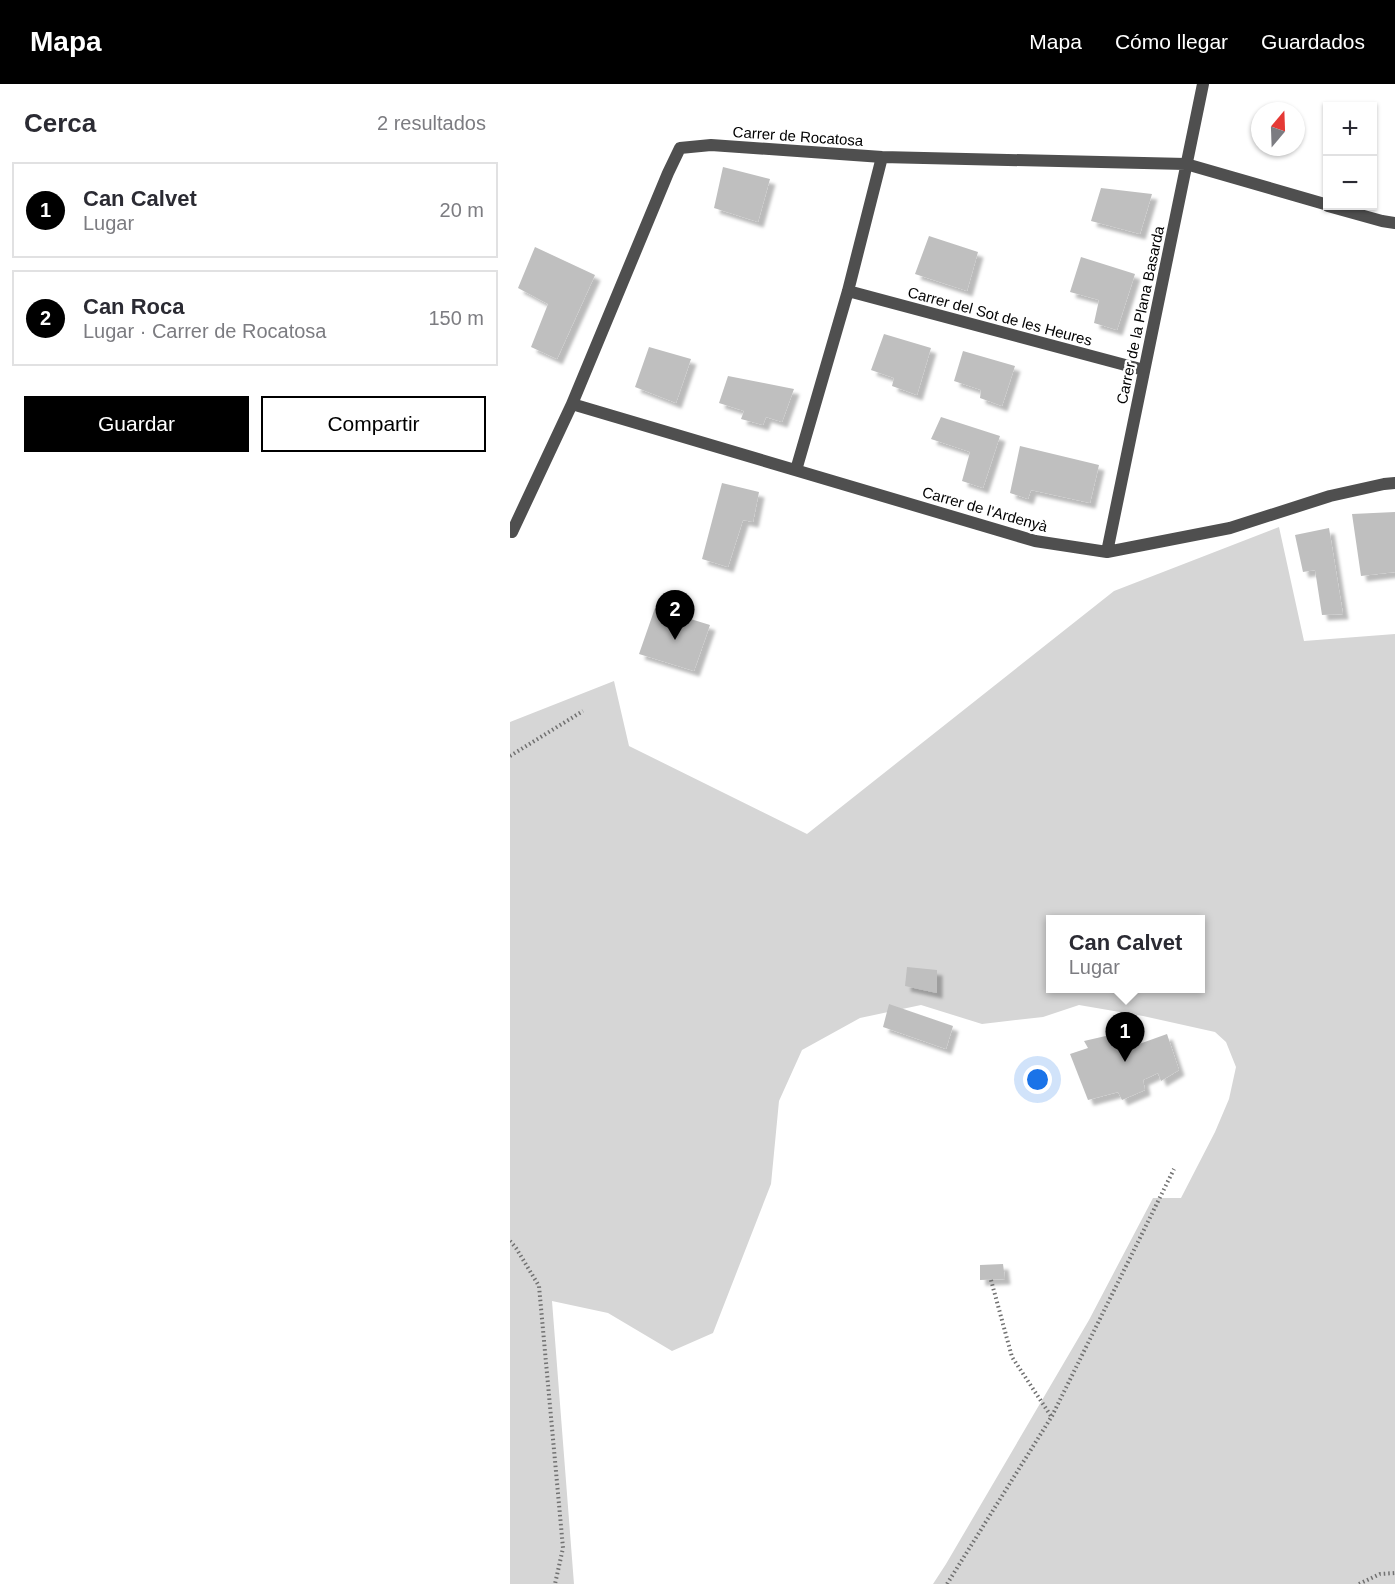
<!DOCTYPE html>
<html lang="es">
<head>
<meta charset="utf-8">
<style>
	:root { --surface:#fff; --page:#f7f7f7; --text:#2b2b33; --muted:#7c7c81; --line:#e1e1e2; --accent:#000 }
	body { margin:0; font-family:Helvetica,sans-serif; background:var(--page); color:var(--text) }
	.controls { position:absolute; right:18px; top:18px; display:grid; overflow:hidden; border-radius:0px; box-shadow:0 2px 4px #0004 }
	.controls button { width:54px; height:54px; display:grid; place-items:center; padding:0; border:0; border-bottom:2px solid var(--line); background:var(--surface); color:var(--text); font:30px sans-serif }
	.compass { position:absolute; left:741px; top:18px; width:54px; height:54px; border-radius:50%; background:var(--surface); box-shadow:0 2px 4px #0004; rotate:19deg }
	.you { position:absolute; left:528px; top:996px; width:21px; height:21px; margin:-15px; border:4px solid #fff; border-radius:50%; background:#1a73e8; box-shadow:0 0 0 9px #1a73e833 }
	.badge { display:grid; place-items:center; width:39px; height:39px; border-radius:50%; background:var(--accent); color:#fff; font-size:20px; font-weight:700 }
	.pin { position:absolute; translate:-50% -50px; filter:drop-shadow(0 2px 3px #0008) }
	.pin::after { content:''; position:absolute; top:32px; width:21px; height:18px; background:inherit; clip-path:polygon(0 0,100% 0,50% 100%) }
	.popup { position:absolute; left:536px; top:831px; width:159px; height:78px; box-sizing:border-box; display:grid; place-content:center; border-radius:0px; background:var(--surface); filter:drop-shadow(0 2px 4px #0005); font-size:20px; white-space:nowrap; color:var(--muted) }
	.popup b { font-size:22px; color:var(--text) }
	.popup::after { content:''; position:absolute; left:50%; top:100%; margin-left:-12px; border:12px solid transparent; border-top-color:var(--surface) }
	.list { margin:0; padding:0; list-style:none }
	h2 { display:flex; justify-content:space-between; align-items:center; height:78px; margin:0; padding:0 24px; font-size:26px }
	h2 small { font-size:20px; font-weight:400; color:var(--muted) }
	.list li { display:grid; grid-template-columns:39px 1fr auto; gap:18px; align-items:center; box-sizing:border-box; height:96px; margin:0 12px 12px; padding:0 12px; border:2px solid var(--line); border-radius:0px }
	.list b { display:block; font-size:22px; white-space:nowrap }
	.list p { margin:0; font-size:20px; white-space:nowrap; color:var(--muted) }
	.list em { font-size:20px; font-style:normal; color:var(--muted) }
	.actions { display:flex; gap:12px; padding:18px 24px }
	.actions a { flex:1; padding:14px 0; border:2px solid var(--accent); border-radius:0px; text-align:center; font-size:21px; color:var(--accent) }
	.actions .main { background:var(--accent); color:#fff }
	.map { position:relative; flex:none; width:885px; height:1500px; overflow:hidden }
	header { display:flex; align-items:center; gap:36px; box-sizing:border-box; height:84px; padding:0 30px; background:var(--accent); color:#fff }
	header strong { font-size:28px }
	nav { display:flex; gap:33px; margin-inline-start:auto; font-size:21px }
	main { display:flex }
	aside { flex:1; background:var(--surface) }
	.map>svg:first-child { display:block }
</style>
</head>
<body>
<header>
<strong>Mapa</strong>
<nav><a>Mapa</a><a>Cómo llegar</a><a>Guardados</a></nav>
</header>
<main>
<aside>
<h2>Cerca<small>2 resultados</small></h2>
<ul class="list">
<li><span class="badge">1</span><div><b>Can Calvet</b><p>Lugar</p></div><em>20 m</em></li>
<li><span class="badge">2</span><div><b>Can Roca</b><p>Lugar · Carrer de Rocatosa</p></div><em>150 m</em></li>
</ul>
<div class="actions"><a class="main">Guardar</a><a>Compartir</a></div>
</aside>
<div class="map">
<svg width="885" height="1500" viewBox="0 0 885 1500">
	<defs>
		<filter id="shadow"><feDropShadow dx="5.5" dy="5.5" stdDeviation="1.5" flood-color="#0004"/></filter>
	</defs>
	<rect width="100%" height="100%" fill="#fff"/>
	<!-- green -->
	<path fill="#d6d6d6" fill-rule="evenodd" d="M769 443 794 557 885 550V1500H423L436 1480 579 1236 643 1114H671L705 1048 719 1015 726 983 716 958 705 948 633 932 569 921 533 933 472 940 411 921 350 934 292 966 269 1017 261 1100 203 1249 162 1267 98 1229 42 1217 64 1500H0V638L104 597 119 662 297 750 604 507ZM540 836H690V904H540Z"/>
	<!-- building -->
	<path fill="#bfbfbf" filter="url(#shadow)" d="M213 83 260 95 248 138 204 124Z
		M591 104 642 110 630 150 581 137Z
		M419 152 468 168 457 207 405 190Z
		M25 163 85 191 47 275 21 263 38 220 8 204Z
		M571 173 625 190 607 246 584 239 589 216 560 208Z
		M374 250 421 264 407 311 382 302 384 294 361 286Z
		M139 263 181 275 166 319 125 303Z
		M453 267 505 282 492 322 470 314 471 306 444 297Z
		M218 292 284 305 272 338 256 333 253 341 231 335 234 327 209 319Z
		M431 333 490 352 473 404 452 397 460 368 421 355Z
		M510 362 589 381 580 419 521 406 518 415 500 409Z
		M212 399 249 408 243 438 233 436 218 483 192 475Z
		M885 428V488L851 492 842 430Z
		M819 444 833 530 812 531 805 486 793 488 785 451Z
		M145 524 200 541 184 587 129 570Z
		M397 883 427 886V909L395 902Z
		M379 920 443 942 436 965 373 943Z
		M613 948 618 964 657 950 669 986 651 997 648 989 633 996 635 1006 612 1016 608 1008 578 1016 560 970 578 964 574 957Z
		M493 1180 495 1195 470 1196V1181Z"/>
	<g fill="none" stroke-linecap="round" stroke-linejoin="round">
		<!-- path -->
		<path stroke="#717171" stroke-width="4" stroke-dasharray="1.5 3" stroke-linecap="butt" d="M0 672 73 627
			M0 1157 6 1164 29 1202 53 1464 45 1500
			M481 1196 502 1273 541 1332
			M437 1500 542 1332 664 1085
			M849 1500 870 1490 885 1489"/>
		<!-- street -->
		<path stroke="#4f4f4f" stroke-width="12" d="M818 122 872 137 885 139
			M338 207 634 286
			M62 320 525 457 597 468 720 444 820 412 874 400 885 399
			M286 386 338 207 372 73
			M2 448 62 320 158 89 170 64 201 61 372 73 676 80 818 121
			M597 468 693 0"/>
	</g>
	<g text-anchor="middle" dominant-baseline="central" stroke-width="5" stroke-linejoin="round" paint-order="stroke">
		<!-- street labels -->
		<g font-size="15" fill="#000" stroke="#fff">
			<text transform="translate(288 52) rotate(4)">Carrer de Rocatosa</text>
			<text transform="translate(630 231) rotate(-78)">Carrer de la Plana Basarda</text>
			<text transform="translate(490 232) rotate(15)">Carrer del Sot de les Heures</text>
			<text transform="translate(475 425) rotate(16)">Carrer de l'Ardenyà</text>
		</g>
	</g>
</svg>
<div class="controls">
<button>+</button>
<button>−</button>
</div>
<svg class="compass" viewBox="-18 -18 36 36"><path d="M0-13l5 13h-10z" fill="#e53935"/><path d="M0 13l5-13h-10z" fill="#7c7c81"/></svg>
<div class="you"></div>
<div class="pin badge" style="left:615px;top:978px">1</div>
<div class="popup"><b>Can Calvet</b>Lugar</div>
<div class="pin badge" style="left:165px;top:556px">2</div>
</div>
</main>
</body>
</html>
